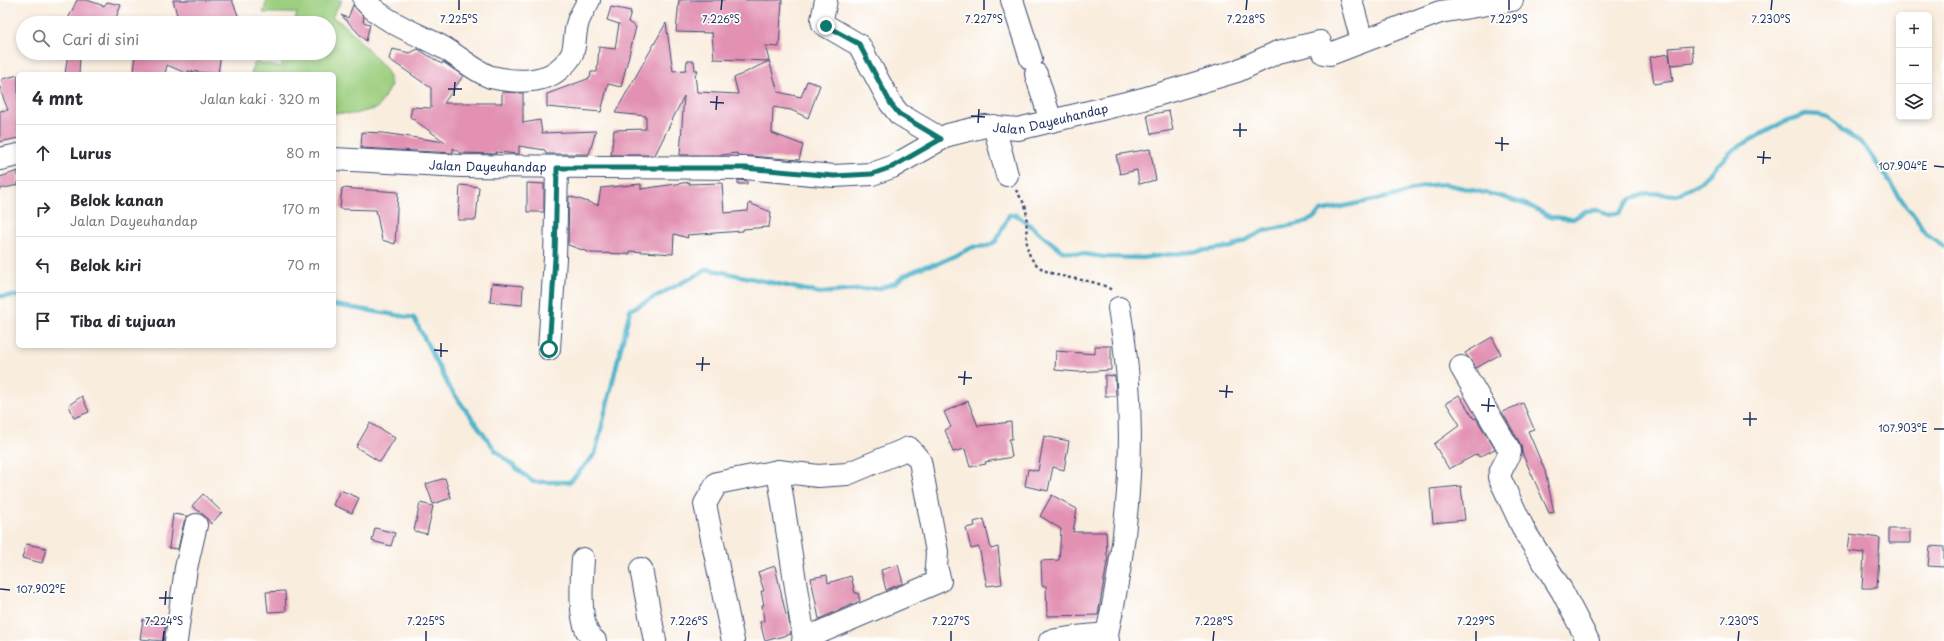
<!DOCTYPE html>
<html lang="id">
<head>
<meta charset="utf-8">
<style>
	:root { --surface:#fff; --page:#f2f2f3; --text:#2b2b33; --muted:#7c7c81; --line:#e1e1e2 }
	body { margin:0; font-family:"Playpen Sans",sans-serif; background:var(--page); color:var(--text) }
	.controls { position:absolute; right:12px; top:12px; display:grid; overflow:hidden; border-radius:6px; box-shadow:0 2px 6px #0003 }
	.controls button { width:36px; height:36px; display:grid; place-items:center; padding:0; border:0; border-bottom:1px solid var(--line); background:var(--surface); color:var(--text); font:20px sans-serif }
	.stop { position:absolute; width:12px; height:12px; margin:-9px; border:3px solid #0f766e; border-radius:50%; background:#fff }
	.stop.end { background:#0f766e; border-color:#fff; box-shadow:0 1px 4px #0008 }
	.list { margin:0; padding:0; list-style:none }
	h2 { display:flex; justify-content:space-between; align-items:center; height:52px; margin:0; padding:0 16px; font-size:17px }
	h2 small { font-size:13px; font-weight:400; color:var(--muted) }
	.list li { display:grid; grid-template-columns:26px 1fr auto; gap:12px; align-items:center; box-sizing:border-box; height:56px; padding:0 16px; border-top:1px solid var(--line) }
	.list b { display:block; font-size:15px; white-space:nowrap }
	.list p { margin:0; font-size:13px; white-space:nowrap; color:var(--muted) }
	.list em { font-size:13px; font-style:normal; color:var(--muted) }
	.icon { flex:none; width:22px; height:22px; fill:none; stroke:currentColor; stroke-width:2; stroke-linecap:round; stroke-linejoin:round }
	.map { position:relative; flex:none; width:1944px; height:641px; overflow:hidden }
	.search { position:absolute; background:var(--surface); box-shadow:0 2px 6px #0003; left:16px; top:16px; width:320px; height:44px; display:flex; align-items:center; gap:10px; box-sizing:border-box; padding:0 14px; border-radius:22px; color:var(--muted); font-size:15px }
	.panel { position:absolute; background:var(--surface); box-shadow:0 2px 6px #0003; left:16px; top:72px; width:320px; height:276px; border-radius:6px }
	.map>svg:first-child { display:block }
</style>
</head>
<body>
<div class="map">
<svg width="1944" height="641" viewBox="0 0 1944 641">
	<rect width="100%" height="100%" fill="#fff"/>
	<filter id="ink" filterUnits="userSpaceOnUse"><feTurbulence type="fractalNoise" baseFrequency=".025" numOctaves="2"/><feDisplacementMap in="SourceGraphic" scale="8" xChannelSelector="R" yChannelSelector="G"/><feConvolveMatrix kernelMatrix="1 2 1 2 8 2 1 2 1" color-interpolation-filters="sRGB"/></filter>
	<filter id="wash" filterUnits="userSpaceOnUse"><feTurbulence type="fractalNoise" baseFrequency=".012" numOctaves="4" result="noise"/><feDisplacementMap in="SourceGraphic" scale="16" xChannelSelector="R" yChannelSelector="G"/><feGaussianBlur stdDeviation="0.9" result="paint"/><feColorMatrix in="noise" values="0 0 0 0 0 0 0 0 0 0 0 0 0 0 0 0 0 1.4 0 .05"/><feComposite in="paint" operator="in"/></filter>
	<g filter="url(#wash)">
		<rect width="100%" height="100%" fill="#f9edde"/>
		<!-- green -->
		<path fill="#9ccf7f" stroke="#5c7f6e" d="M267 0H342L332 17 346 26 387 70 391 85 378 108 354 114 334 113V74H251L255 62 281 67 285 53H329V23H294L297 13H263Z"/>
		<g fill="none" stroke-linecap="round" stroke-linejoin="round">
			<!-- stream -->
			<path stroke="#4cb4ca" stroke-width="4.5" d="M0 296H18
				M334 305 414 318 449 387 496 451 533 482H570L595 454 630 310 708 269 820 293 880 288 895 283 905 275 925 266 937 264 973 247 988 246 996 241 1009 215H1017L1062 251 1104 257 1142 258 1231 247 1264 231 1302 223 1312 219 1321 211 1398 195 1423 186 1445 184 1503 197 1530 206 1550 217 1573 219 1586 211 1599 210 1610 214 1619 213 1631 199 1648 193 1676 195 1697 185 1734 149 1785 121 1806 114 1820 115 1827 117 1837 124 1842 131 1859 141 1866 148 1906 206 1915 216 1925 233 1944 246"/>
		</g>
		<g id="blocks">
			<!-- building -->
			<path fill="#e291b2" d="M77 0H87L104 6 107 2 121 5 114 23H66Z
				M173 0H232L241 23H179Z
				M679 0H782L779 47 765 46 778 92 801 97 807 81 820 85 808 118 791 110 773 107 772 133 803 145 799 160 737 155V153L722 155H680L684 96 655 155H611L614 130 646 129V116L615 113 666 23 673 71 686 70 687 61H694L695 70H698L695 75 697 92 738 94 734 78 769 61 714 59 712 33 676 32Z
				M353 5 364 17 363 22 370 24 366 41 341 15 348 18Z
				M611 7 631 11 628 22 636 27 621 87 608 84 601 112 547 107V94L590 78 591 72H597L599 47 615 49 619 24 607 20Z
				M1692 46 1694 63 1671 65 1669 48Z
				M392 49 410 53 418 49 442 64 443 62 463 76 444 103H502V92L523 93V123L540 120 542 133 596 131 589 154H546L545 150 519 146V154L496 152V154L460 153 453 148V153L361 148 362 132 383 133 445 142 410 117 412 107 431 108V88L389 59Z
				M68 53H80L79 74H65Z
				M135 53H152V55L175 56 176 53 191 58 201 53H221L218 74 188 71V74L167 65 165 74 133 73Z
				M1669 54 1673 81 1654 84 1650 57Z
				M18 75V138L0 142V111L8 110 1 92 2 79Z
				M1169 111 1173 130 1151 134 1147 115Z
				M1150 149 1156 180 1139 184 1137 170 1120 174 1116 155Z
				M18 171V185L0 189V177Z
				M738 180 747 181V184H738Z
				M690 182 689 184 722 183 724 213 748 211 749 203 771 212 769 227 743 229V231L687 235 688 238 674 234 673 254 630 251V254L591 253 568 245 569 196 598 205 601 188 641 184V189Z
				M527 183 544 184V212H527Z
				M460 185 479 187 476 220H458Z
				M342 188 398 192 395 244 382 240 376 210 340 209Z
				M492 283 523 286 522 305 490 302Z
				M1492 337 1501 354 1476 368 1465 353Z
				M1095 346H1111V370L1078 372 1055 370 1056 351 1095 354Z
				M1105 375 1115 376 1116 396H1105Z
				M1459 395 1474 419 1476 418 1495 449 1479 457 1477 454 1449 469 1434 444 1460 425 1446 403Z
				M82 396 89 412 74 418 69 405Z
				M968 401 978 426 1011 422 1012 439H1009L1012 457 985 462 986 464 970 467 965 449 953 452 945 430 951 427 944 412Z
				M1523 403 1534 429 1528 431 1545 471 1554 512 1549 513 1522 453 1521 445 1502 412Z
				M370 423 395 438 380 462 356 447Z
				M1044 436 1069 441 1064 470 1053 467 1048 491 1025 486 1028 469 1038 471Z
				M445 478 451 498 433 504 426 484Z
				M1461 486 1465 520 1433 523 1430 489Z
				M340 490 359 498 352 513 333 505Z
				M203 494 222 512 211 524 205 516 192 506Z
				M1052 495 1077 509 1073 532H1106L1107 556 1108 557 1098 615 1047 616 1046 586H1042L1041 561 1059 560 1061 529 1040 516Z
				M420 503 433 506 427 534 414 531Z
				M173 514 187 516 184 522 178 549 169 548Z
				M984 519 991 549 998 547 1002 584 987 586 979 547 971 549 966 528 975 526 974 522Z
				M375 528 395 533 391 546 372 541Z
				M1889 529H1910V543H1889Z
				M1850 534 1880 538 1877 588H1862L1864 553 1848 551Z
				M26 544 46 548 42 563 22 558Z
				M1930 546 1944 547V567L1928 566Z
				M898 565 903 583 886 590 881 570Z
				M775 566 786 615 788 614 791 634 765 641 760 622 764 621 762 605H764L761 591H764L758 572Z
				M827 575 828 583 851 576 855 593H858L860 601 819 619 811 578Z
				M285 591 286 611 268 612 266 592Z
				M143 619 166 623 163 641 140 639Z"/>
		</g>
	</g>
	<g filter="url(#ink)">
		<use href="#blocks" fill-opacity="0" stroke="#3c4c71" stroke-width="1"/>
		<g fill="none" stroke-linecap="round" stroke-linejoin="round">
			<!-- minor casing -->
			<g stroke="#3c4c71" stroke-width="24">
				<g id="minor">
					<path d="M364 0C386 24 417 33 444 48 458 56 476 72 491 77 511 82 542 84 558 70 579 53 572 47 577 25 579 16 585 8 589 0"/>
					<path d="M826 0 822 20 823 24 859 45 891 104 899 114 941 139"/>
					<path d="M1012 0 1031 59"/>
					<path d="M1351 0 1362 41"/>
					<path d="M1036 74 1051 121"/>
					<path d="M994 126 1007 175"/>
					<path d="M0 159 18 155"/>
					<path id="s1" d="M334 159 461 166 745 168 834 176 872 174 892 167 948 135 985 126 1018 129 1143 99 1237 71 1278 52 1320 42 1324 53 1330 54 1440 12 1512 0"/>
					<path d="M549 349 555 258 557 168"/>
					<path d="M1461 367 1510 451C1508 460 1501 467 1499 477L1525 532 1562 591 1588 641"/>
					<path d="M778 471 804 639 803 641"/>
					<path d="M583 559C582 579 576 628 595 641"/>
					<path d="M641 569 655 641"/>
					<path d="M176 641 186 568 196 525"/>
					<path d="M733 641 705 504 717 483 778 471 818 476 847 474 909 448 920 461 937 552 936 567 940 581 804 639"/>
					<path d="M1050 641 1076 637 1107 634"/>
					<path d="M1108 641 1107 634C1131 528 1138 415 1119 308"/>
				</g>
			</g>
			<!-- path -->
			<path stroke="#3c4c71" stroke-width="2.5" stroke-dasharray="3 3" stroke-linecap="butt" d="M1016 190C1019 196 1025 203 1026 209 1028 224 1024 242 1030 256 1045 284 1091 274 1113 291"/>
			<!-- minor -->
			<use href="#minor" stroke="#fff" stroke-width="22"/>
		</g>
	</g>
	<g fill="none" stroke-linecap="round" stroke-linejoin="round" filter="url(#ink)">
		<!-- route -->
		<path stroke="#0f766e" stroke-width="5" d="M549 349 555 258 557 168H745L834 176 872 174 892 167 941 139 899 114 891 104 859 44 826 26"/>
	</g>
	<!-- ticks -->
	<path fill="none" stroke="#1b2f5e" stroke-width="1.5" d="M459 10V0M721 10 722 0M984 10V0M1246 10 1247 0M1509 10V0M1771 10 1772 0M448 89H462M454 96 455 82M710 102 724 103M716 110 717 96M971 116 985 117M978 123 979 109M1233 130H1247M1240 137V123M1495 143 1509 144M1502 151V137M1757 157 1771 158M1763 164 1764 151M1934 166 1944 167M434 350 448 351M441 357V343M696 364H710M702 371 703 357M958 377 972 378M964 385 965 371M1219 391 1233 392M1226 398 1227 385M1481 405 1495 406M1488 412 1489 398M1743 419H1757M1750 426V412M1934 429H1944M0 589 10 590M159 598H173M165 605 166 591M163 641 164 631M426 641V631M688 641 689 631M951 641V631M1213 641 1214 631M1476 641V631M1738 641 1739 631"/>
	<g text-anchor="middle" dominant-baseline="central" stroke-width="3.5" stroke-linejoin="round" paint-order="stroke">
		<!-- street labels -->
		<g font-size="12" fill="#1b2f5e" stroke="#fff">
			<text stroke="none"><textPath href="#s1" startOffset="729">Jalan Dayeuhandap</textPath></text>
			<text stroke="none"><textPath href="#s1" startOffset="154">Jalan Dayeuhandap</textPath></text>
		</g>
	</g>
	<g font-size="10" text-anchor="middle" fill="#1b2f5e" stroke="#fff" stroke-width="3.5" stroke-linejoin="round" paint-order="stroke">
		<text x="459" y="23">7.225°S</text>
		<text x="721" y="23">7.226°S</text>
		<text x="984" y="23">7.227°S</text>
		<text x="1246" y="23">7.228°S</text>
		<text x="1509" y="23">7.229°S</text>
		<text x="1771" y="23">7.230°S</text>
		<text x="1903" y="170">107.904°E</text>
		<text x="1903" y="432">107.903°E</text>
		<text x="41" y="593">107.902°E</text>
		<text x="164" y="625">7.224°S</text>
		<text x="426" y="625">7.225°S</text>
		<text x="689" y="625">7.226°S</text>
		<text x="951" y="625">7.227°S</text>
		<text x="1214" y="625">7.228°S</text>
		<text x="1476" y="625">7.229°S</text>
		<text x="1739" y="625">7.230°S</text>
	</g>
</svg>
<div class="controls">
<button>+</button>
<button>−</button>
<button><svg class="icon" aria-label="layers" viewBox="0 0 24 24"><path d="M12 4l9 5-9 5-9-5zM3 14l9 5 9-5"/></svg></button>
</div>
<div class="stop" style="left:549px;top:349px"></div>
<div class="stop end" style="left:826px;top:26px"></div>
<div class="search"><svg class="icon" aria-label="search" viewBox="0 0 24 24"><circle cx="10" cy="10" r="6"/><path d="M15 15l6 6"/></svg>Cari di sini</div>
<section class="panel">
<h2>4 mnt<small>Jalan kaki · 320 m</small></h2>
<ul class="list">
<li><svg class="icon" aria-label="ahead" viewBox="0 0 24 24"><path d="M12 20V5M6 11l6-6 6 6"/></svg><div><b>Lurus</b></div><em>80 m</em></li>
<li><svg class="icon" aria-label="right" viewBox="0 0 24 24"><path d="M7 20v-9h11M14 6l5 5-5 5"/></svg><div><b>Belok kanan</b><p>Jalan Dayeuhandap</p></div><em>170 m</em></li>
<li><svg class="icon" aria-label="left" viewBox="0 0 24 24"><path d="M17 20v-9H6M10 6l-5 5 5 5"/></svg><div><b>Belok kiri</b></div><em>70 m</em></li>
<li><svg class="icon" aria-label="arrive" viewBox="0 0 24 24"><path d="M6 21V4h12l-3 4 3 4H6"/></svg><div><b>Tiba di tujuan</b></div></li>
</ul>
</section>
</div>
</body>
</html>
